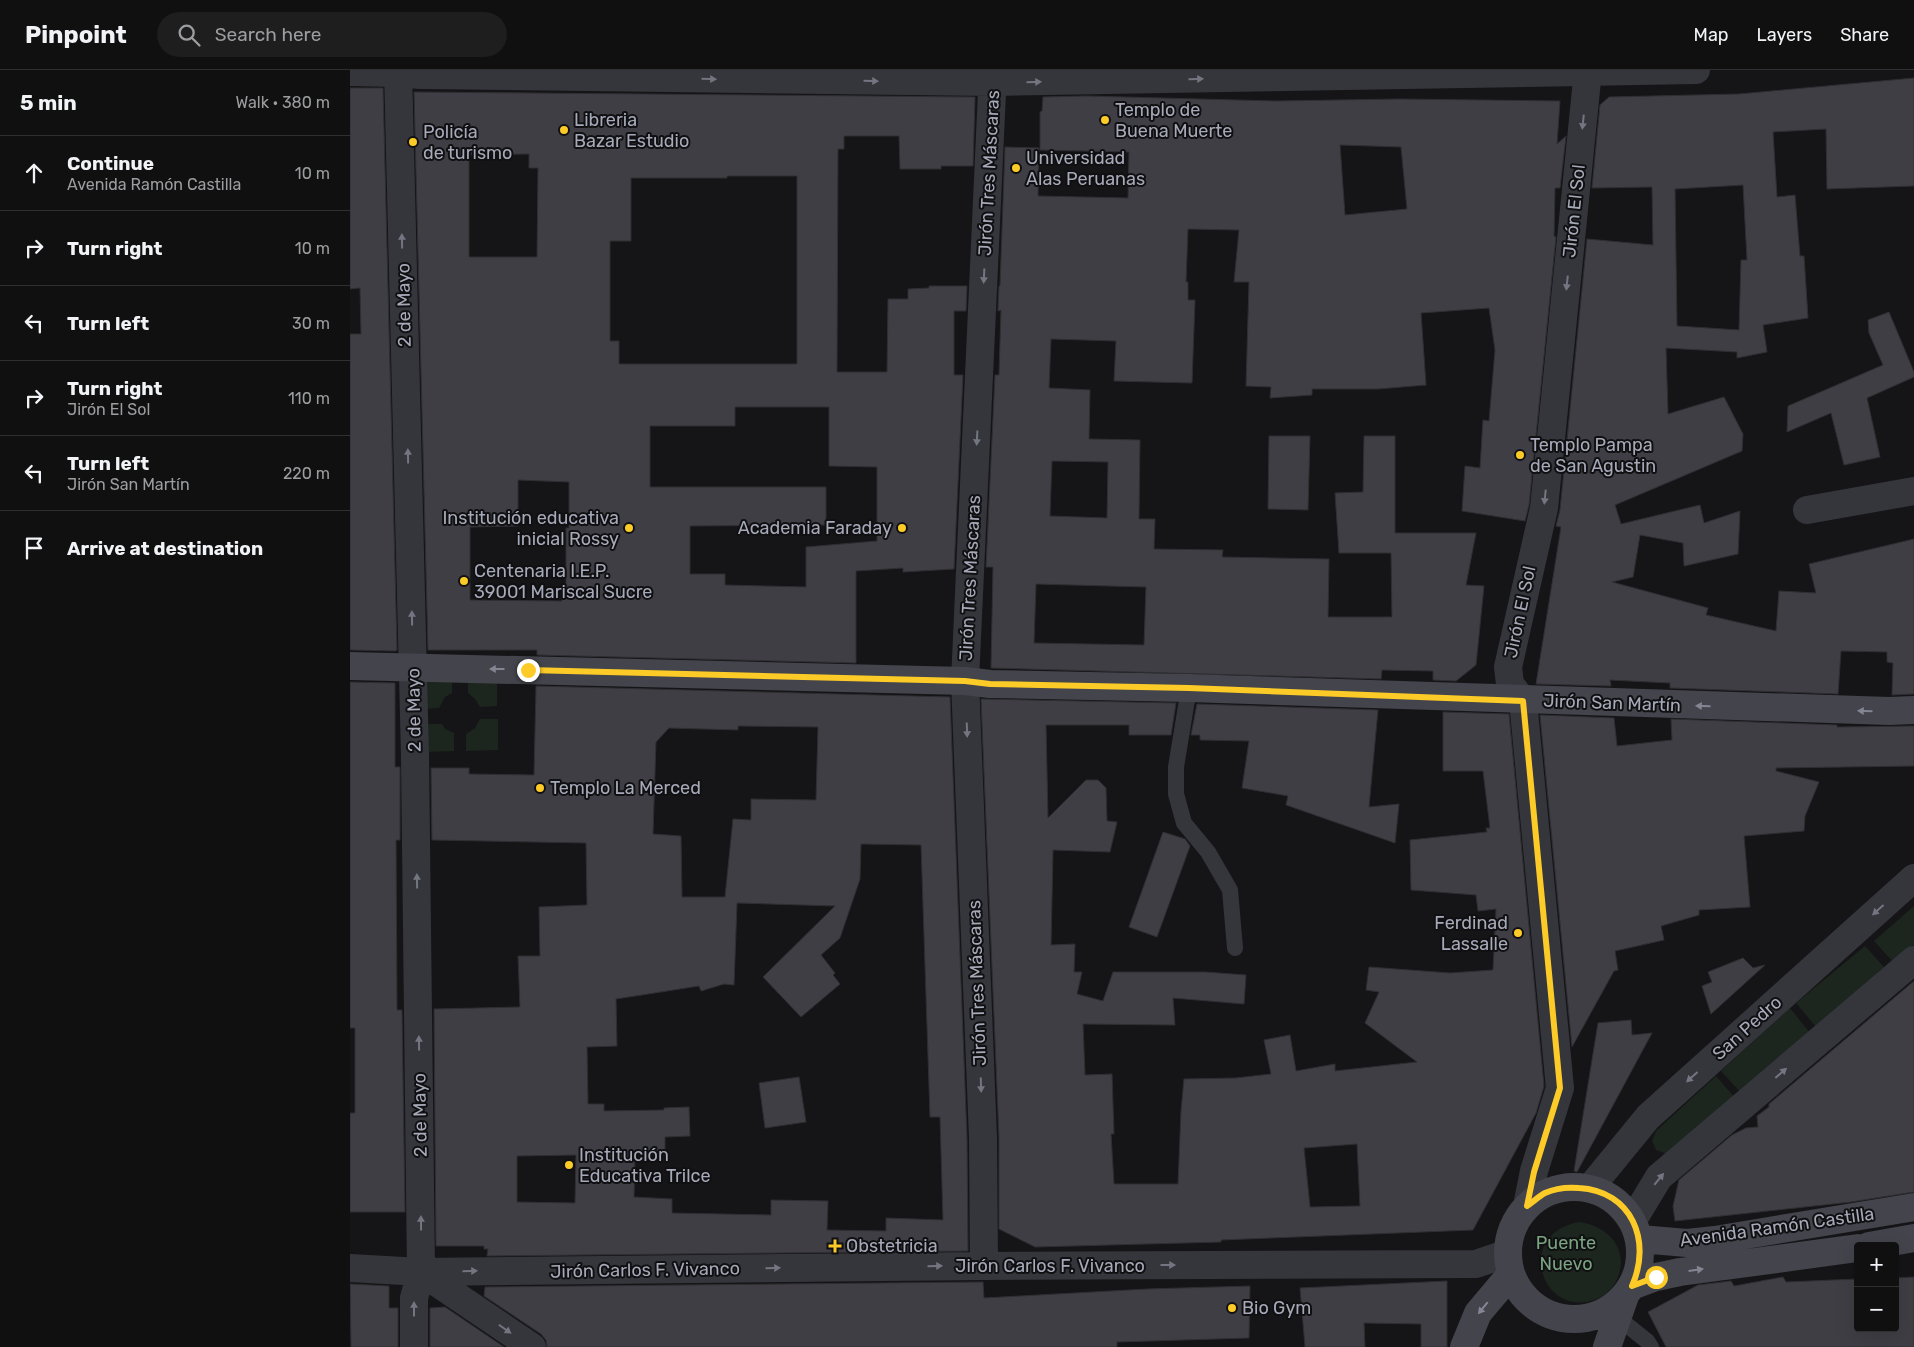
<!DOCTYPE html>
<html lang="en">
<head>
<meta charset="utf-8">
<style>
	:root { --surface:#101011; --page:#1e1e1f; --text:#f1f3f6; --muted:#9c9d9f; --line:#303031 }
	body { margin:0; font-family:Rubik,sans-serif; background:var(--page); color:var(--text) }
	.controls { position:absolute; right:15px; bottom:15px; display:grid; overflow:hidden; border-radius:5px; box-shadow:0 5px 20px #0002 }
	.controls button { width:45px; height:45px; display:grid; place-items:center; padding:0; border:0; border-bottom:1px solid var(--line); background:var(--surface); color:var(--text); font:25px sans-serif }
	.stop { position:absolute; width:15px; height:15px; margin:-11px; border:4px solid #fccb27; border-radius:50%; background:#fff }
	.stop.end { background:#fccb27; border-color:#fff; box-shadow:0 1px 5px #0008 }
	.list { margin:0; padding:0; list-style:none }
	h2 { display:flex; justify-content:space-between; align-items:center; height:65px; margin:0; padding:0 20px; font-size:21px }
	h2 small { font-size:16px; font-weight:400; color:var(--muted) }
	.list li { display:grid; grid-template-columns:32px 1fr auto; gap:15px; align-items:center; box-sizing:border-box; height:75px; padding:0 20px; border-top:1px solid var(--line) }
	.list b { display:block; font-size:19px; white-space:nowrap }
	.list p { margin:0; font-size:16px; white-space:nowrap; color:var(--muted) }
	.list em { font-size:16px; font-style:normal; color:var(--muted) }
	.icon { flex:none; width:28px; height:28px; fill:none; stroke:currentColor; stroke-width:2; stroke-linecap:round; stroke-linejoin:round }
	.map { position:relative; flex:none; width:1564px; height:1277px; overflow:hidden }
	header { display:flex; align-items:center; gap:30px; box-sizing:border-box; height:70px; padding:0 25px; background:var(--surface); border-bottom:1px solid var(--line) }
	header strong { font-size:24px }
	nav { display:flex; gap:28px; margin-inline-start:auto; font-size:18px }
	.search { width:350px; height:45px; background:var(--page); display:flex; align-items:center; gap:12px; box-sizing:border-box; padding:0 18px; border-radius:28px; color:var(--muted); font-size:19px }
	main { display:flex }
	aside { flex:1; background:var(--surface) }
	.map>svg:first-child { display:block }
</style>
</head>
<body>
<header>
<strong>Pinpoint</strong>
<div class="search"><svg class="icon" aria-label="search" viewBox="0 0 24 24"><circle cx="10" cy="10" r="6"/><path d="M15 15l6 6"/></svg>Search here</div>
<nav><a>Map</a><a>Layers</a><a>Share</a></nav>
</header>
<main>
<aside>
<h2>5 min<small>Walk · 380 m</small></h2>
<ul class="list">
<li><svg class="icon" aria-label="ahead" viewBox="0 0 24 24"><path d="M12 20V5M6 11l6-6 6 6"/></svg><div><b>Continue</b><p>Avenida Ramón Castilla</p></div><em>10 m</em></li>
<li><svg class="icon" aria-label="right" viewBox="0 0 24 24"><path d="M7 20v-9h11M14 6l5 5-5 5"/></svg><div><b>Turn right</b></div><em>10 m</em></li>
<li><svg class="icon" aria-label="left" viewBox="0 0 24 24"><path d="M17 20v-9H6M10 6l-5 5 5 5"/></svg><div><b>Turn left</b></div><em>30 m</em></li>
<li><svg class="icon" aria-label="right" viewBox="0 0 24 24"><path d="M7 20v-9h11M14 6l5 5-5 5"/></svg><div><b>Turn right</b><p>Jirón El Sol</p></div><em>110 m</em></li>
<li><svg class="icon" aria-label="left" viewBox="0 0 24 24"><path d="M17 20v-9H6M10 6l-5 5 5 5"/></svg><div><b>Turn left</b><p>Jirón San Martín</p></div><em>220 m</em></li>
<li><svg class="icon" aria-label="arrive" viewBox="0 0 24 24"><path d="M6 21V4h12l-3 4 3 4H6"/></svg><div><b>Arrive at destination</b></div></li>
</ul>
</aside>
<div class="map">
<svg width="1564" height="1277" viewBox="0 0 1564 1277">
	<rect width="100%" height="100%" fill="#151517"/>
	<!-- green -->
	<path fill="#1c251e" d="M147 609V636L130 637 125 629 118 623V610Z
		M102 610V623L95 627 89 638 74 639V611Z
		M130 649H148V680L116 681V664L125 658Z
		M74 654H92L95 659 104 663V681L75 682Z
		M1564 836V875L1543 892 1524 871Z
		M1515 876 1534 897 1466 957 1446 933Z
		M1440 938 1460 963 1391 1023 1371 1001Z
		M1366 1006 1385 1028 1317 1084 1306 1080 1302 1071 1306 1061Z
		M1229 1152C1255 1155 1278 1176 1269 1204 1266 1215 1257 1225 1247 1229 1192 1251 1163 1164 1229 1152Z"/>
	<!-- building -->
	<path fill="#3f3e44" stroke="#2f2e33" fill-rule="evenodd" d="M1564 8V116L1477 119 1476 59 1423 62 1427 127 1445 125 1450 186H1454L1458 248 1413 255 1417 282 1387 288V282L1316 278 1318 344 1374 327 1393 364 1392 381 1265 435 1271 454 1350 435 1354 453 1390 441 1388 484 1334 496 1333 473 1290 465 1283 507 1262 512 1358 538 1356 545 1426 561 1429 521 1466 523 1459 494 1564 469V624L1542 625 1543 593 1537 592V582L1491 581 1488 624 1320 618V613L1260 610 1261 616 1186 614 1211 457 1206 456 1210 440 1237 169 1303 175 1302 117 1242 118 1250 35 1259 27 1389 24ZM1393 115 1397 190H1391L1389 260 1327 256 1325 119Z
		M0 18H33L47 580 45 581 0 580V264H11L10 218 0 219Z
		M64 22 625 27 623 96H591V99H550L549 66H494V79H488L487 302H537L538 229H558V219L579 218V216H617L616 241H604V305H613L604 499 553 502V498L506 501V593L187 585V580H78ZM179 84V98H188L187 187H119V85ZM377 106H447V294H269V271H260V171H281V108H377ZM385 337H479V396L527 397V471L456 477V517L375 515V504H340V456L476 455V417H300V356H385ZM168 410 219 412V458H216V517H212V531L120 530V457L168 456Z
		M737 26 926 31 1050 29 1210 31 1207 74 1216 66 1210 118H1205L1204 166 1206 167 1179 435 1175 451 1112 441 1115 396 1130 398 1133 350 1139 351 1145 280 1139 238 1071 243 1076 315 1028 319H962V325L920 328 921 317 896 316 899 212H884L889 160 838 159 836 212H838V230H845L842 313 764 311 766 271 701 269 699 318 740 320 739 369 790 370 789 449H805L804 479 873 480 872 487 979 489 978 547H1042L1041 483H989L985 423 1013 422 1014 366H1045V463H1126L1116 515 1134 516 1126 595 1106 611 1083 610V601L1032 600 1031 609 641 598 643 497H636L645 305H649L651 240 648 241 649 216H650L655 77 689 78 688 126 778 128 779 82 690 80V42L692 41 693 27ZM990 75 1051 77 1057 139 995 145ZM702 391 758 392 757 448 700 446ZM686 514 796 517 794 575 684 573Z
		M1539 242 1564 302V307L1517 328 1530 387 1494 395 1481 343 1437 362 1438 336 1533 295 1519 263 1518 250Z
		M919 366H960L958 440 918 439Z
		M0 612 45 613V697H50V770H46L47 940H52L55 1142H0V1043H5V958H0Z
		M186 616 600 627 617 1068 618 1181 137 1186 138 1179H134V1176H86L84 939 170 937 168 886H190L189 837 237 835 236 773 82 770 81 698H119V704L184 705ZM388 656 468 657 466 730 401 729V750L383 749 375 827H332L331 766 303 764 306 672 319 658 388 660ZM511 774 571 775 580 1047H590L593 1150 536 1148V1161L477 1160 478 1131 421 1130V1145L322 1143V1129L284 1127 285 1084 315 1083V1067L340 1066 339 1037 314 1038V1040L254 1041V1034H238L237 977 267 976 266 929 349 916 351 921 374 914 384 915 387 833 485 836 413 907 451 947 490 914 483 905 485 903 471 885 490 868 510 809ZM226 1085 225 1133 167 1132V1086Z
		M631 629 826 633 821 665H779V655H696L698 748 736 710H748L756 718 757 751 767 752 760 782 703 780 701 875 725 874 724 902H732L727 924 753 931 763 902H855L896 905 894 934 823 928 825 955 733 954 735 1005 762 1004 764 1064H761L764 1114H828L831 1041 834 1009 886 1008 921 1004 914 970 940 965 946 1001 985 994V1001L1067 992 1015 953 1029 922 1016 920 1019 897 1100 903 1143 900 1146 839 1128 841 1126 825 1061 820 1060 770 1137 762 1136 758H1140L1133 701H1093V642L1159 644 1194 1016 1186 1043 1123 1160 871 1170V1172L685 1177 649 1159V1067ZM1007 1074 1010 1136 960 1137 954 1078Z
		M847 634 1028 640 1019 737 1049 734 1045 773 936 735 938 726 892 718 899 671 850 670V665H841Z
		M1190 645 1264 648 1267 676 1322 670 1321 649 1487 655V657L1564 656V696L1426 698V701L1469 712 1455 746 1454 761 1394 766 1400 837 1349 840V845L1311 856 1314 870 1265 881 1268 900 1264 901 1222 977Z
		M813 762 835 769 840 776 807 867 779 857Z
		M1393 888 1403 898 1415 895 1361 944 1352 916 1362 912 1358 902Z
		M1564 911V1122L1501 1132 1325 1151 1323 1136 1329 1110 1382 1065 1396 1058 1408 1057 1407 1046 1419 1037V1034Z
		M1281 950 1282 965 1302 963 1227 1102 1224 1101 1248 953Z
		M449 1007 456 1052 415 1058 409 1013Z
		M1433 1207 1436 1212 1508 1209V1258H1545V1208L1564 1207V1277H1316L1298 1242 1348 1215 1381 1211 1384 1216Z
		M1097 1211V1277H1071V1254L1014 1253 1015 1277H955L950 1218Z
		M633 1212 634 1228 797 1219 900 1216 899 1268 767 1272V1277H197L196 1270 191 1264 134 1226 135 1217Z
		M0 1214 39 1216V1238H48V1277H1Z
		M95 1237 154 1277H80V1238Z"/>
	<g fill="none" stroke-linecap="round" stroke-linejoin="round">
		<!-- lane -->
		<path stroke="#35363c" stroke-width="16" d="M839 618 826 697V724L834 753 858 782 880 820 885 878
			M1267 1247 1297 1271 1301 1277"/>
		<!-- street -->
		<path stroke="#35363c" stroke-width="28" d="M48 0 65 686 71 1202 64 1228V1277
			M0 2 48 3 70 5 643 12 1346 0
			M1457 440 1564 421
			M1240 1118 1298 1047 1564 808
			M1177 1136 1184 1101 1210 1018 1173 631 1160 614 1158 597 1194 438 1238 0
			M1283 1150 1309 1107 1564 890
			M634 1196 633 1068 615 611 643 0
			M0 1198 71 1202 634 1196 1126 1194 1158 1183
			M71 1202 182 1277"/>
		<!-- secondary -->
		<path stroke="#43444c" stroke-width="28" d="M0 596 615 611 640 614 839 618 1539 641 1564 640
			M1158 1183a66 66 0 1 1 132 0a66 66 0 1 1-132 0Z
			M1290 1169 1337 1173 1365 1170 1564 1137
			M1519 1176 1564 1168
			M1282 1216 1306 1207 1330 1202 1508 1178
			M1114 1277 1128 1243 1161 1204
			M1257 1277 1275 1226"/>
	</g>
	<!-- one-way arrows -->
	<defs><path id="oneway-solid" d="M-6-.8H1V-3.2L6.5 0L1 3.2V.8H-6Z" transform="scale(1.25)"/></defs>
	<g fill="#737580">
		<use href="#oneway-solid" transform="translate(359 9) rotate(1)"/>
		<use href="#oneway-solid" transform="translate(846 9) rotate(-1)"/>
		<use href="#oneway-solid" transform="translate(521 11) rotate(1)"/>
		<use href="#oneway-solid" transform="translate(684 12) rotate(-1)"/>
		<use href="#oneway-solid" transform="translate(1233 52) rotate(96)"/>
		<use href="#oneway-solid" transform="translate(52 171) rotate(-91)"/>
		<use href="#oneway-solid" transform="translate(634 206) rotate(93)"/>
		<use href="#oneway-solid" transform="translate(1217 213) rotate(96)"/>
		<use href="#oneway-solid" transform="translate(627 368) rotate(93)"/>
		<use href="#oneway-solid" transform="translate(58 386) rotate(-91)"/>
		<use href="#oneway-solid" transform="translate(1195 427) rotate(96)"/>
		<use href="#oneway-solid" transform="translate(62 548) rotate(-91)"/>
		<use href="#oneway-solid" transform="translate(617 660) rotate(88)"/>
		<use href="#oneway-solid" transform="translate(67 811) rotate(-91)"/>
		<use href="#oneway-solid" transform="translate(1528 840) rotate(138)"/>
		<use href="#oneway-solid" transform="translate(69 973) rotate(-91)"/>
		<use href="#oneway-solid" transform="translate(1431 1003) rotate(-41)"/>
		<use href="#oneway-solid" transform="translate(1342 1007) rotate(138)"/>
		<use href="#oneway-solid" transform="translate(631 1015) rotate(88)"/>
		<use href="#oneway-solid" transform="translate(1309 1109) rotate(-51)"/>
		<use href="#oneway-solid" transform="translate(71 1153) rotate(-91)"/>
		<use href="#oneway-solid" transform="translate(818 1195)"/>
		<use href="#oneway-solid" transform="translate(585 1196) rotate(-1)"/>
		<use href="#oneway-solid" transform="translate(423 1198) rotate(-1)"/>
		<use href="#oneway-solid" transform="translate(120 1201) rotate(-1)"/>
		<use href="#oneway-solid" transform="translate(64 1239) rotate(-90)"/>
		<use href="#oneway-solid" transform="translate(155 1259) rotate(35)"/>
	</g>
	<g fill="#838692">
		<use href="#oneway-solid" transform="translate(147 599) rotate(-180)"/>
		<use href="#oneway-solid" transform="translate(1353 636) rotate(-178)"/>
		<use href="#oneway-solid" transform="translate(1515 641) rotate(-178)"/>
		<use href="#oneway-solid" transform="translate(1346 1200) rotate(-8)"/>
		<use href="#oneway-solid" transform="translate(1133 1238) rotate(129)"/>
	</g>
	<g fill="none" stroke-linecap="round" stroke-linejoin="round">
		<!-- route -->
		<path stroke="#fccb27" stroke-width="6" d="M178 600 615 611 640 614 839 618 1173 631 1210 1018 1184 1102 1177 1136C1183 1132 1189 1126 1195 1123 1206 1118 1218 1117 1229 1118 1282 1121 1302 1171 1282 1216L1306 1207"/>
	</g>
	<!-- markers -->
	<g fill="#fccb27" stroke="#101012" stroke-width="2">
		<circle cx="755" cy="50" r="5"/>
		<circle cx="214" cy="60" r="5"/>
		<circle cx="63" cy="72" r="5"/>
		<circle cx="666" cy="98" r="5"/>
		<circle cx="1170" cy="385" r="5"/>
		<circle cx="279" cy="458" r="5"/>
		<circle cx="552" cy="458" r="5"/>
		<circle cx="114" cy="511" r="5"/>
		<circle cx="190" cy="718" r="5"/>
		<circle cx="1168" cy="863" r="5"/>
		<circle cx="219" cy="1095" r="5"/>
		<path d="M482.5 1168.5h5v5h5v5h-5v5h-5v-5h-5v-5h5z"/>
		<circle cx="882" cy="1238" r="5"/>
	</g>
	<g text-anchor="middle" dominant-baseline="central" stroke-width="4" stroke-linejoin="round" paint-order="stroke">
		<!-- poi labels -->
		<g font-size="18" fill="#a6a9b8" stroke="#101012" text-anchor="start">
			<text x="765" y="40">Templo de<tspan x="765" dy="21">Buena Muerte</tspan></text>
			<text x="224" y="50">Libreria<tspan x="224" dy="21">Bazar Estudio</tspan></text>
			<text x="73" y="62">Policía<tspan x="73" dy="21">de turismo</tspan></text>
			<text x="676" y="88">Universidad<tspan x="676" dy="21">Alas Peruanas</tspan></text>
			<text x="1180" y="375">Templo Pampa<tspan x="1180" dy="21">de San Agustin</tspan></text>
			<text x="269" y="448" text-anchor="end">Institución educativa<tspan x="269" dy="21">inicial Rossy</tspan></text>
			<text x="542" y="458" text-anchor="end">Academia Faraday</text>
			<text x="124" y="501">Centenaria I.E.P.<tspan x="124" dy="21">39001 Mariscal Sucre</tspan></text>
			<text x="200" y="718">Templo La Merced</text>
			<text x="1158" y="853" text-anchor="end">Ferdinad<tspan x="1158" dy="21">Lassalle</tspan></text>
			<text x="229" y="1085">Institución<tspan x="229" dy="21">Educativa Trilce</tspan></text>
			<text x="496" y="1176">Obstetricia</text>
			<text x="892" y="1238">Bio Gym</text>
		</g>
		<!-- street labels -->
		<g font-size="18" fill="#a6a9b8" stroke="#101012">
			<text transform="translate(639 103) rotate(-87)">Jirón Tres Máscaras</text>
			<text transform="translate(1224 141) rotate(-84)">Jirón El Sol</text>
			<text transform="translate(54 235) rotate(-91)">2 de Mayo</text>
			<text transform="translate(620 508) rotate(-87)">Jirón Tres Máscaras</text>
			<text transform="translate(1170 542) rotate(-78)">Jirón El Sol</text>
			<text transform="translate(1262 633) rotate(2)">Jirón San Martín</text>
			<text transform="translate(64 640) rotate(-91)">2 de Mayo</text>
			<text transform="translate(627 913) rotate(-92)">Jirón Tres Máscaras</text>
			<text transform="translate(1397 958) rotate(-42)">San Pedro</text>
			<text transform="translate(70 1045) rotate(-91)">2 de Mayo</text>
			<text transform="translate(1427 1157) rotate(-8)">Avenida Ramón Castilla</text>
			<text x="700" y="1196">Jirón Carlos F. Vivanco</text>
			<text transform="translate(295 1200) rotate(-1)">Jirón Carlos F. Vivanco</text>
		</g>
		<!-- park labels -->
		<g font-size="18" fill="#7ba482" stroke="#101012">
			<text x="1216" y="1173">Puente<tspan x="1216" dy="21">Nuevo</tspan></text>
		</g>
	</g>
</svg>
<div class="controls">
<button>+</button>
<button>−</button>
</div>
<div class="stop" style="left:1306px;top:1207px"></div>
<div class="stop end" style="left:178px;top:600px"></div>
</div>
</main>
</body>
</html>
